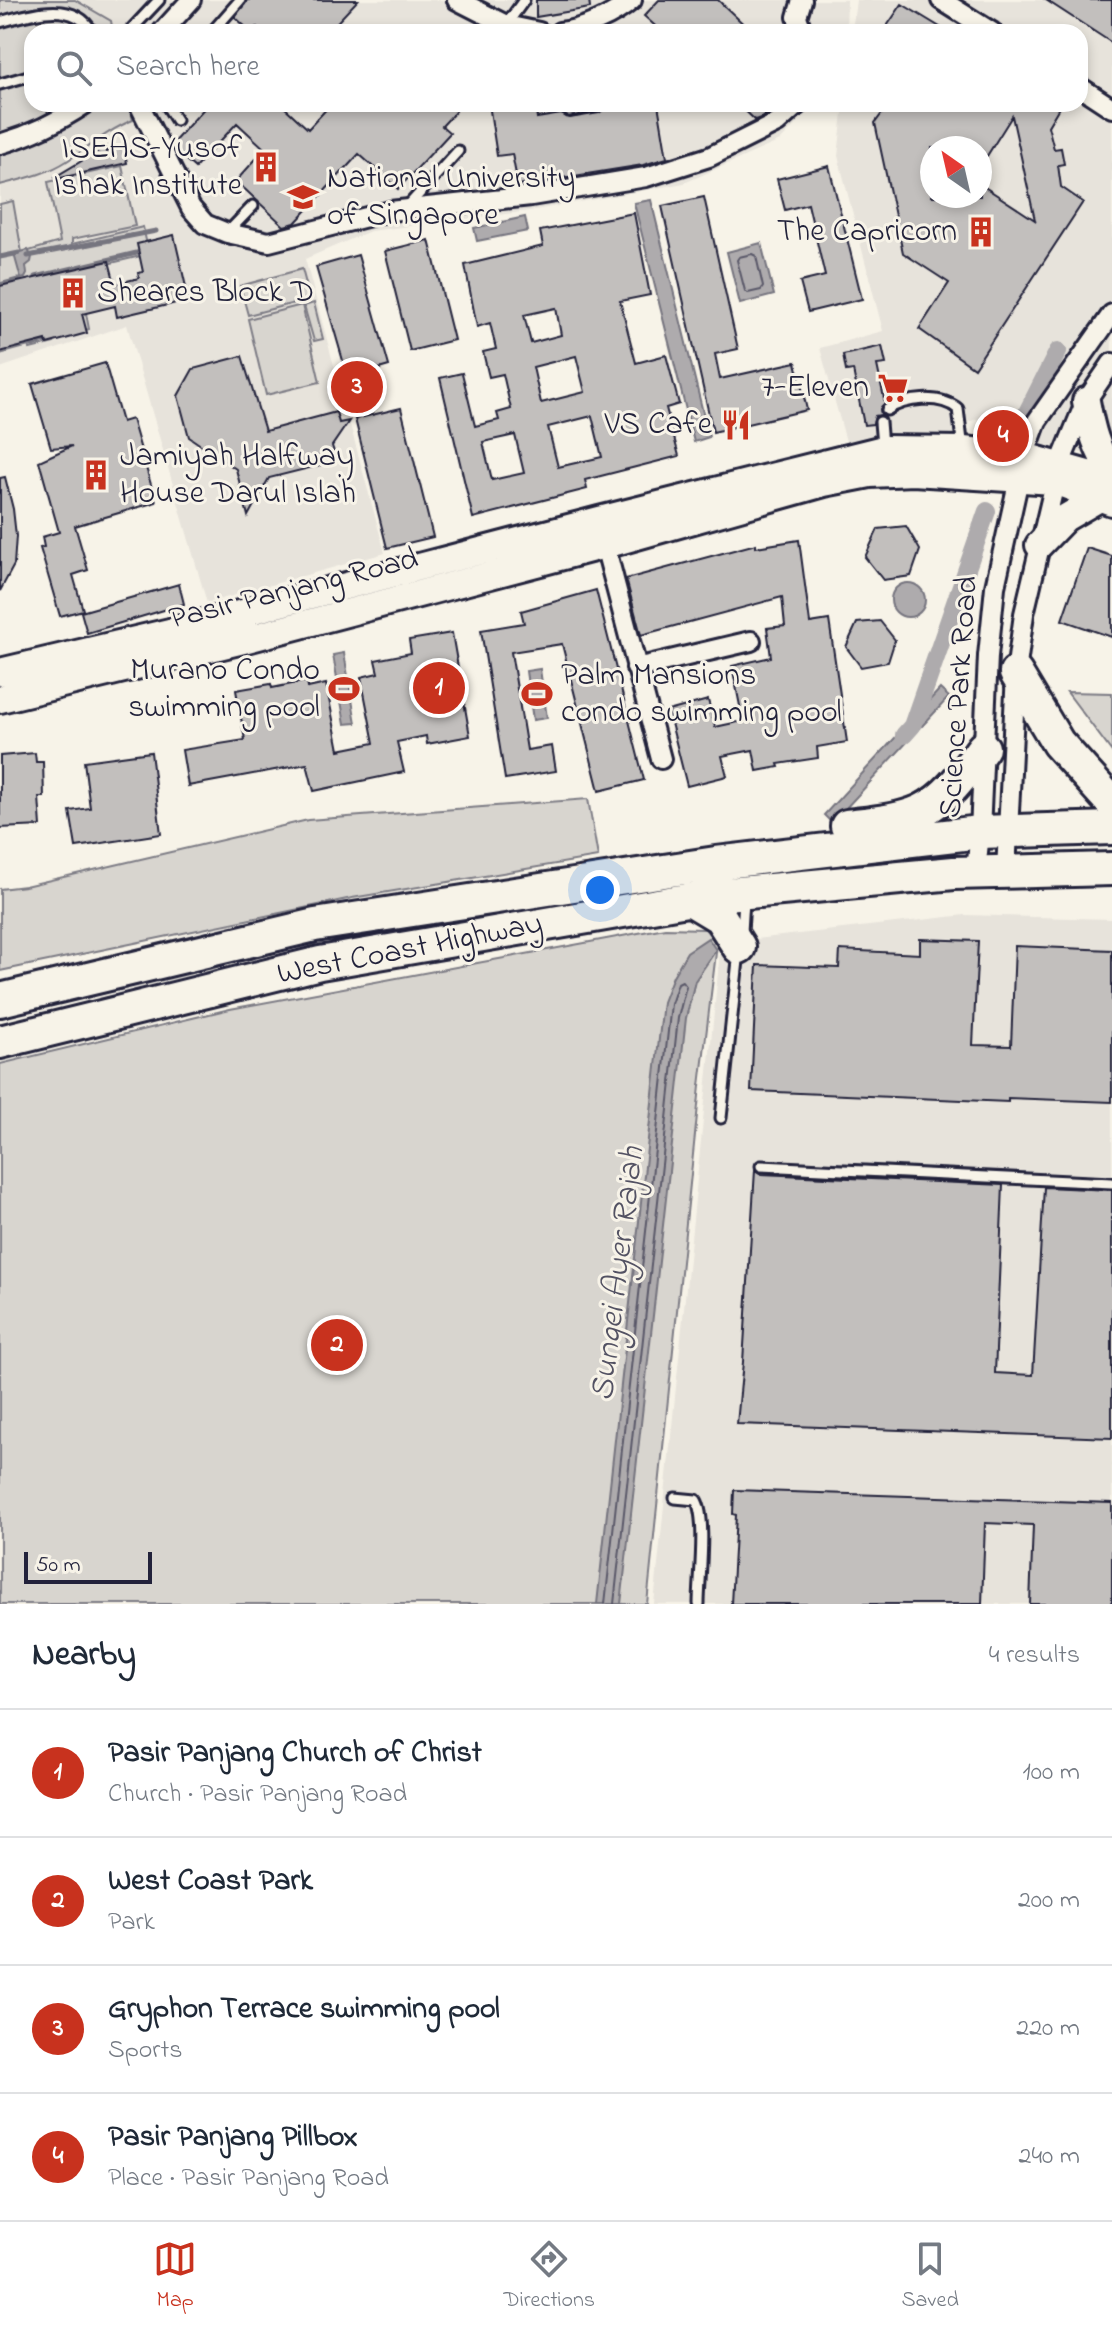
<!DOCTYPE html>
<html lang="en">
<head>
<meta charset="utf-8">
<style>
	:root { --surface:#fff; --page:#f6f6f7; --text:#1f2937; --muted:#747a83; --line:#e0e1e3; --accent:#c8321e }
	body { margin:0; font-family:"Indie Flower",sans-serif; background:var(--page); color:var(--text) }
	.compass { position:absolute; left:920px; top:136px; width:72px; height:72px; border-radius:50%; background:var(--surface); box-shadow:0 4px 12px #0003; rotate:326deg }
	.scale { position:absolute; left:24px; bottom:20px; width:128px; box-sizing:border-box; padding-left:8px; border:4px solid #22223b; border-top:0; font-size:22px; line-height:28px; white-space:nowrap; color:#22223b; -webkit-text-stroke:6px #f7f3e8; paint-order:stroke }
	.you { position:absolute; left:600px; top:890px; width:28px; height:28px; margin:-20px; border:6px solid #fff; border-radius:50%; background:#1a73e8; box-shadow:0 0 0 12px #1a73e833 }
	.badge { display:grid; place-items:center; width:52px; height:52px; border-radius:50%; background:var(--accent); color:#fff; font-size:26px; font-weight:700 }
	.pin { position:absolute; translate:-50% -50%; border:4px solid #fff; box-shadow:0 2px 8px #0006 }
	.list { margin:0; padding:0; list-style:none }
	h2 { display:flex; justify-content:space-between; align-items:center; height:104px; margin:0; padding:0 32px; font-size:34px }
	h2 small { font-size:26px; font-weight:400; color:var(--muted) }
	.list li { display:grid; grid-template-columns:52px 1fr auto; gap:24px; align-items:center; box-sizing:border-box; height:128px; padding:0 32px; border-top:2px solid var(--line) }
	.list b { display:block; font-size:30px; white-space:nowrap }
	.list p { margin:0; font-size:26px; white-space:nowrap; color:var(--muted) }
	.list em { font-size:26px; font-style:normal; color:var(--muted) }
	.icon { flex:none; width:44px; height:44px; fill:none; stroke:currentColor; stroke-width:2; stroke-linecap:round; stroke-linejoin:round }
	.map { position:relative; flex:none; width:1112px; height:1604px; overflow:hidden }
	.search { position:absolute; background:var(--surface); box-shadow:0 4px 12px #0003; left:24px; right:24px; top:24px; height:88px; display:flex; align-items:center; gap:20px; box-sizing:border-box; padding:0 28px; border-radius:24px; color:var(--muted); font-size:30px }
	.sheet { height:616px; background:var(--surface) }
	nav { display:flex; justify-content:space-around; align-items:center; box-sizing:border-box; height:112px; border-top:2px solid var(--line); background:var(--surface); font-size:22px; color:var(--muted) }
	nav a { display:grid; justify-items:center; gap:4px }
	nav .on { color:var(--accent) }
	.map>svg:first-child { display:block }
</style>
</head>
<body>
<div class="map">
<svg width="1112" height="1604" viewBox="0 0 1112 1604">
	<rect width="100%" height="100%" fill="#f7f3e8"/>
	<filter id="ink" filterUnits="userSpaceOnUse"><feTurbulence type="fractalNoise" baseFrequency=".0125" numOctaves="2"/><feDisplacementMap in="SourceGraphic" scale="16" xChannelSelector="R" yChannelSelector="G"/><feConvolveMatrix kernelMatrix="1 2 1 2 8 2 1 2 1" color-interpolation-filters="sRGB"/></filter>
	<g filter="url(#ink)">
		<!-- built -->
		<path fill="#e7e3db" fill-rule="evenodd" d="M0 0H847L846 32H32V104H815L780 141 684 183 529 211 370 231 305 259 385 553 207 603 127 325 0 368Z
			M856 0H1112V460L1024 440 1017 407 968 422 969 434 847 445 820 348 883 331 838 156 844 104H1080V32H852ZM932 148H980V196H932Z
			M965 915 1112 919V1604H654L721 943Z"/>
		<!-- green -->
		<path fill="#d8d5cf" stroke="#7d7c85" stroke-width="2" d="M0 0H75L111 21 113 32H32V104H129L133 120C108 130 89 147 67 161 47 174 23 179 0 185Z
			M122 166 135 226 72 239V244L143 227 149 254 78 271 89 329 53 339 54 343 30 349 29 346 0 354V204L13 201 22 253 60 242 48 182Z
			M302 269 310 299 248 315 240 286Z
			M314 303 323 339 314 341 304 306Z
			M302 305 320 382 266 395 248 319Z
			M1067 692 1112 693V752Z
			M588 799 598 857 352 898 0 971V889L25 886 308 820Z
			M665 928 705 929 717 944 700 1086 647 1604H0V1064L230 1009Z"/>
		<!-- water -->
		<path fill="#aeabad" stroke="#76747f" stroke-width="2" d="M651 200 709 437 694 442 634 203Z
			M525 217 528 231 477 241 474 228Z
			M761 243 774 295 740 304 727 252Z
			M28 250 32 257 31 262 26 266 27 274 25 278 21 279 14 254Z
			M362 372 367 399 352 402 346 375Z
			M891 600a17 17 0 1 1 34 0a17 17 0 1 1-34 0Z
			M344 653 356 723 345 724 333 655Z
			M540 669 547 718 533 720 526 671Z
			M940 689 949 697 832 823 824 815Z
			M708 938 716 950 695 981 686 1018 621 1604H597L663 1002 673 976 687 952Z"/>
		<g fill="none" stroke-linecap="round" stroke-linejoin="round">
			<!-- shore -->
			<path stroke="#5a5969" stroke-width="2" d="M752 254 756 256 763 287 761 290 748 293 745 291 737 260 739 257Z
				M605 1604 671 1004 678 983 682 981 686 986 678 1018 614 1604"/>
			<!-- stream -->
			<path stroke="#76747f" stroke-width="5" d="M28 256 156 231
				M0 257 19 253
				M37 283 36 277 145 251
				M0 285 18 280 19 285
				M31 338 32 345 48 340"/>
			<!-- canal -->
			<path stroke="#aeabad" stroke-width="18" d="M1014 438 1058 351
				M904 735 912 726 987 511"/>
		</g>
		<!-- building -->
		<path fill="#c2bfbd" stroke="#22223b" stroke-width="2" fill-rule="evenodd" d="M247 0H358L328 32H262L257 27 251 32 235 17Z
			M536 0H589L590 8 536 17Z
			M659 0H718L752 32H662L644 16Z
			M1046 0H1112V43Z
			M902 4 948 32H883Z
			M208 104H281L308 129 331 104H449L456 111 442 126 450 133 398 189 359 154 295 223 284 226 236 181 265 149 237 123 195 168 176 151 172 144Z
			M489 104H535L537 118 561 114 570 118 599 113 604 109V104H658L667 158 643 165 518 185 512 154 497 156Z
			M738 104H775L763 117 755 120Z
			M889 104H1061L1048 126 1054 149 1061 148 1064 164 1058 165 1061 187 1083 202 974 368 919 329 949 283 903 253 875 123ZM1012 116 1035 220 980 184V196H932V148H980V167Z
			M105 147 106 152 124 148 127 163 56 179 55 177Z
			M829 166 862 299 808 312 800 282 825 276 808 204 785 210 777 179Z
			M704 197 738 349 715 354 720 379 796 362 807 410 713 432 662 206Z
			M634 213 650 295 620 301 636 363 666 355 679 404 666 408 679 456 585 480 587 489 473 518 440 378 462 373 475 426 499 420 497 413 511 409 503 374 489 377 483 352 496 349 490 323 477 327 465 265 543 246 540 231ZM556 308 561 335 531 343 524 315ZM576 356 585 392 541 403 533 367ZM592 416 602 457 558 467 548 427ZM515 435 524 473 492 480 483 442Z
			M174 235 189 300 117 317 115 306 82 314 87 333 47 344 46 340 0 352V286L109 261 115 284 139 278 138 273 143 272 137 244Z
			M429 240 454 340 410 351 385 251Z
			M358 255 389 366 348 378 316 267Z
			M882 346 886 364 877 365 885 403 880 409 881 415 875 416 873 424 864 425 853 370 846 371 843 355Z
			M242 356 265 431 336 412 339 423 349 421 332 446 337 461 269 478 248 516 236 469 189 437 178 396 193 369Z
			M105 363 122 422 132 419 156 502 75 526 88 570 73 575 83 610 60 616 40 548 44 547 42 537 59 532 39 461 72 446 51 448 32 384Z
			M401 408 433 537 387 548 355 419Z
			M5 477 13 509 16 536 14 565 0 591V478Z
			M906 526 920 550 911 576 883 580 865 557 878 529Z
			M799 540 810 623 829 620 847 742 817 747 818 758 778 764 779 767 757 771 753 750 722 756 727 776 687 786 668 711 708 700 715 727 743 721 732 666 771 657 767 628 785 626 782 597 641 635 626 579 756 544V547Z
			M1087 548 1112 556V637L1062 620Z
			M179 584 184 604 87 633 81 612Z
			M596 590 644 780 599 791 562 644 511 652 527 750 552 746 556 771 505 779 481 630 524 623 521 611Z
			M880 621 895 640 888 662 861 667 846 647 857 623Z
			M452 633 470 736 427 744 426 736 397 742 404 772 314 791 307 764 188 786 182 750 245 740 236 690 271 684 272 688 307 681 308 688 326 684 339 750 374 743 361 677 378 673 375 660 411 653 409 640Z
			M151 752 161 834 76 847 70 811 90 808 84 761Z
			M35 753 36 762H43L44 797H39L41 826 0 828V756Z
			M920 939 978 941 973 1045 1011 1046 1015 946 1112 950V1102L1008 1098V1102L751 1091 757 965 839 968 840 950 920 954Z
			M755 1170 761 1174 1003 1185 995 1373 1033 1375 1044 1187 1112 1190V1438L737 1424 743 1362Z
			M734 1490 1112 1503V1604H1030L1033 1525 985 1523 982 1604H731L736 1515 733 1514Z"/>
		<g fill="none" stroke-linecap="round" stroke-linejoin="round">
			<!-- lane casing -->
			<g stroke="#22223b" stroke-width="15">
				<path id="lane" d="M0 22C33 13 75 0 92 32
					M506 25 524 0
					M129 32 159 0
					M212 32 240 0
					M0 84 32 75
					M166 104 176 120
					M561 104 569 111 597 106
					M407 207 458 151
					M227 233 253 206
					M887 410C905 398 940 394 958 409L963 449
					M880 422 882 446
					M742 932 744 899
					M721 1118 739 951
					M761 1166 1112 1183
					M675 1498 696 1500C707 1518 699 1580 699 1604"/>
			</g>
			<!-- street casing -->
			<g stroke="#22223b" stroke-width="24">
				<path id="street" d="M457 0 506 25 539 32
					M802 0 797 17 803 32
					M941 0 992 32
					M162 32 191 0
					M560 32C584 29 613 16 632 0
					M1080 87 1112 108
					M139 104 191 208 205 224 227 233 269 242 390 211 531 196 646 177 709 157 777 123 798 104
					M0 144C31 135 58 122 85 104
					M602 534 661 759
					M636 668 751 641
					M1006 871 1016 673 1024 614 1059 466 1086 401 1112 363
					M976 872 980 832 988 656 995 587 1024 456 1037 421 1112 314"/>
			</g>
			<!-- secondary casing -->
			<g stroke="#22223b" stroke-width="32">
				<path id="secondary" d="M1086 401C1091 428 1096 450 1112 472
					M1039 545 1065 518 1101 497
					M0 672 170 632 599 520 883 449 963 450 1024 456 1112 481
					M0 699 243 640 605 545 824 483 870 474 913 472 1054 481 1112 502"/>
			</g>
			<!-- highway casing -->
			<g stroke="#22223b" stroke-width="38">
				<path id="highway" d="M1016 673 1058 743 1112 803
					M847 826C871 823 899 821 921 811 948 798 966 771 983 748
					M690 899 720 917 739 947
					M0 1000 315 925 716 863 980 832 1112 828
					M0 1042 320 963 716 895 954 873 1112 869"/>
			</g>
			<!-- lane -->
			<use href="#lane" stroke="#f7f3e8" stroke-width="9"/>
			<!-- street -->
			<use href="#street" stroke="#f7f3e8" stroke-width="18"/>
			<!-- secondary -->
			<use href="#secondary" stroke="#f7f3e8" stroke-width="26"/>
			<!-- highway -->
			<use href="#highway" stroke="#f7f3e8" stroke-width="32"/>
		</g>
	</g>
	<!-- icons -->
	<defs>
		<g id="building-bare" transform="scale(2.4)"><path d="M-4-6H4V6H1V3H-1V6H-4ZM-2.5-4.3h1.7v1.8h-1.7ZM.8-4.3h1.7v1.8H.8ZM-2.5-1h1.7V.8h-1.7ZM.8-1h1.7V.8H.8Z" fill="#c8321e" stroke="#f7f3e8" stroke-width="2.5" paint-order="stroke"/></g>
		<g id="university-bare" transform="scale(2.4)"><path d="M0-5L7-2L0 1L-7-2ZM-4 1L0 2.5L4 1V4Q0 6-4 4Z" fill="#c8321e" stroke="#f7f3e8" stroke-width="2.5" paint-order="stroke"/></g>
		<g id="supermarket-bare" transform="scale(2.4)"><path d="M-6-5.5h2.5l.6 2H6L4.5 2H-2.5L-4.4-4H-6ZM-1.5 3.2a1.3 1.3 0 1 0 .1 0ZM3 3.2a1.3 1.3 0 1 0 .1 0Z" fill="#c8321e" stroke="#f7f3e8" stroke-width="2.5" paint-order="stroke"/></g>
		<g id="restaurant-bare" transform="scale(2.4)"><path d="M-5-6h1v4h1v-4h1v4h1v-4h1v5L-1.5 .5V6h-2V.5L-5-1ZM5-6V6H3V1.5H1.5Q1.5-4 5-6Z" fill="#c8321e" stroke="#f7f3e8" stroke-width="2.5" paint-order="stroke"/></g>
		<g id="stadium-bare" transform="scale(2.4)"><path d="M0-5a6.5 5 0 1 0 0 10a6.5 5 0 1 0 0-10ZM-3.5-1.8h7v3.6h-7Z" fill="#c8321e" stroke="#f7f3e8" stroke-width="2.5" paint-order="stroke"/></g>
	</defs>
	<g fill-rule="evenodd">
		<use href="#building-bare" x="266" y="167"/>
		<use href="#university-bare" x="303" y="197"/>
		<use href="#building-bare" x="981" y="232"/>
		<use href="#building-bare" x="73" y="293"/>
		<use href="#supermarket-bare" x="893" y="388"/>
		<use href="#restaurant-bare" x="736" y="425"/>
		<use href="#building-bare" x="96" y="475"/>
		<use href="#stadium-bare" x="344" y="689"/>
		<use href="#stadium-bare" x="537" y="694"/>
	</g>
	<g text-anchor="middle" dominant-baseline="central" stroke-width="6" stroke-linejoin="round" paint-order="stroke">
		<!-- poi labels -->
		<g font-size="32" fill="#22223b" stroke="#f7f3e8" text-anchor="end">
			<text x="242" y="149">ISEAS-Yusof<tspan x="242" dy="37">Ishak Institute</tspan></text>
			<text x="327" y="179" text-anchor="start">National University<tspan x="327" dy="37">of Singapore</tspan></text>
			<text x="957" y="232">The Capricorn</text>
			<text x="97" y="293" text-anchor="start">Sheares Block D</text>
			<text x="869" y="388">7-Eleven</text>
			<text x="712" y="425">VS Cafe</text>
			<text x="120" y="457" text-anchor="start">Jamiyah Halfway<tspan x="120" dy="37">House Darul Islah</tspan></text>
			<text x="320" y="671">Murano Condo<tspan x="320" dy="37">swimming pool</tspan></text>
			<text x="561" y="676" text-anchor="start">Palm Mansions<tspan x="561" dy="37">condo swimming pool</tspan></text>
		</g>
		<!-- street labels -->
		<g font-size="32" fill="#22223b" stroke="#f7f3e8">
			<text transform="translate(294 590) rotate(-14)">Pasir Panjang Road</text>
			<text transform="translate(960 697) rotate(-86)">Science Park Road</text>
			<text transform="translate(410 950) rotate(-11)">West Coast Highway</text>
		</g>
		<!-- water labels -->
		<g font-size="34" font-style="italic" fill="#535263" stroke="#f7f3e8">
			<text transform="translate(619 1274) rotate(-83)">Sungei Ayer Rajah</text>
		</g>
	</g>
</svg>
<svg class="compass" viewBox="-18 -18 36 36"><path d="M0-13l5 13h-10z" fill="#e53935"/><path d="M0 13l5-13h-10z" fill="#747a83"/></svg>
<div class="scale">50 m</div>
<div class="you"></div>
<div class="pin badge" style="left:439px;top:688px">1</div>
<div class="pin badge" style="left:337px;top:1345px">2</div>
<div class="pin badge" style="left:357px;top:387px">3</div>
<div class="pin badge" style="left:1003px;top:436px">4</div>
<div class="search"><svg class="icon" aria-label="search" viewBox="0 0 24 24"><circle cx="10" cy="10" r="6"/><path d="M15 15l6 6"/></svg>Search here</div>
</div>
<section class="sheet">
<h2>Nearby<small>4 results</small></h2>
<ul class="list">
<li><span class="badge">1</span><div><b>Pasir Panjang Church of Christ</b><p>Church · Pasir Panjang Road</p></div><em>100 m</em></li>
<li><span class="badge">2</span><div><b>West Coast Park</b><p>Park</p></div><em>200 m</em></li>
<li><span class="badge">3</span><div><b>Gryphon Terrace swimming pool</b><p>Sports</p></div><em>220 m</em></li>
<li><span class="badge">4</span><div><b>Pasir Panjang Pillbox</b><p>Place · Pasir Panjang Road</p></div><em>240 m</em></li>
</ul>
</section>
<nav>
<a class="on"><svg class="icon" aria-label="map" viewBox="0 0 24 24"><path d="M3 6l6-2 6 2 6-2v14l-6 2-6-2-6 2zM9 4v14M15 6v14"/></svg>Map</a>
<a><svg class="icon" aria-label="directions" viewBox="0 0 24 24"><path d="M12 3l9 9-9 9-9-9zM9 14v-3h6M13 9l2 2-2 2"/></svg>Directions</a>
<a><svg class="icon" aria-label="saved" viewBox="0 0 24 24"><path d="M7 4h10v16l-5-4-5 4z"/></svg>Saved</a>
</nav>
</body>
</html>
